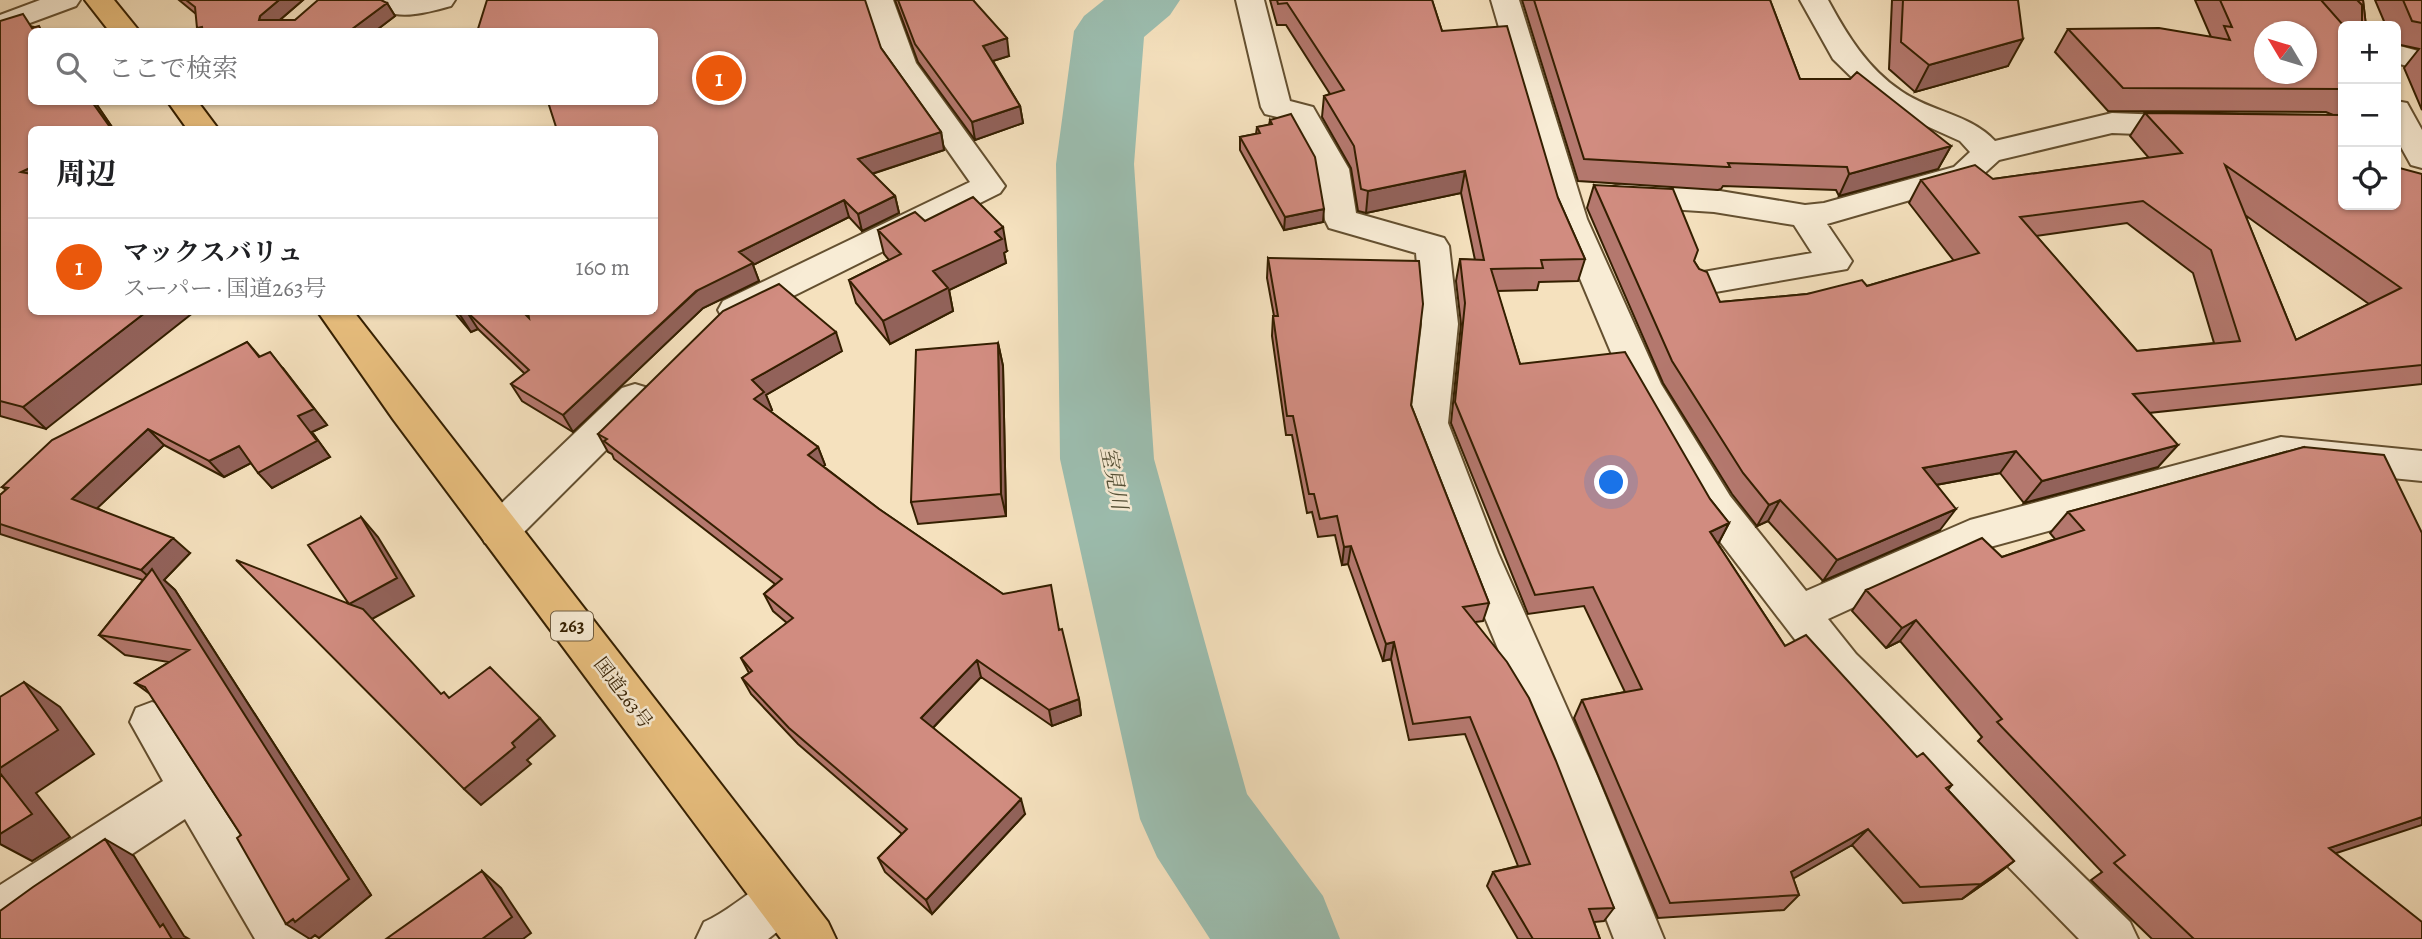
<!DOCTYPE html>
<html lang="ja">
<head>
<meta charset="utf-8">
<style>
	:root { --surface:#fff; --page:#f2f2f2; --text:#202124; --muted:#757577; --line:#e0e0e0; --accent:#ea580c }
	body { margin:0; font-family:Alegreya,"Noto Serif JP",serif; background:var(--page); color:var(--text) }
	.controls { position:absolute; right:21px; top:21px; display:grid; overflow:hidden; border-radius:10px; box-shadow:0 2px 5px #0004 }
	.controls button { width:63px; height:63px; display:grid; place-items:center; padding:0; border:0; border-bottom:2px solid var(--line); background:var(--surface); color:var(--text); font:35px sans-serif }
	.compass { position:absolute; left:2254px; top:21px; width:63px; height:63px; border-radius:50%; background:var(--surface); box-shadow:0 2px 5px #0004; rotate:308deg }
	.you { position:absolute; left:1612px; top:483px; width:24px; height:24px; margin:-18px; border:5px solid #fff; border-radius:50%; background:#1a73e8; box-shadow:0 0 0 10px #1a73e833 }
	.badge { display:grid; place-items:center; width:46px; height:46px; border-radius:50%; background:var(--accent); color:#fff; font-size:23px; font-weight:700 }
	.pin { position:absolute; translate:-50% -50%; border:4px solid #fff; box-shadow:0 2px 7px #0006 }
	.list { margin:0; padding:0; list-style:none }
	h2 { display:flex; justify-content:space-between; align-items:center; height:91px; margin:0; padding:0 28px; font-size:30px }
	h2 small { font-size:23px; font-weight:400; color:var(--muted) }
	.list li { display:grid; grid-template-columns:46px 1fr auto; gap:21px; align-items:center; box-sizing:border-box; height:98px; padding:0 28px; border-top:2px solid var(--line) }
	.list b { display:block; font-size:26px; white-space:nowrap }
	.list p { margin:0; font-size:23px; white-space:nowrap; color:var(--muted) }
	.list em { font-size:23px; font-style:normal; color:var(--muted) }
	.icon { flex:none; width:38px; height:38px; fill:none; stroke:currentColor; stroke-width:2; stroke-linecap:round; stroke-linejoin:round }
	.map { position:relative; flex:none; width:2422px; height:939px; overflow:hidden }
	.search { position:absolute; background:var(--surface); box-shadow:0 2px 5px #0004; left:28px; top:28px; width:630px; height:77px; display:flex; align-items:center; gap:18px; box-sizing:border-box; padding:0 24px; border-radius:10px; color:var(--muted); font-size:26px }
	.panel { position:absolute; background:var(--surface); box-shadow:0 2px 5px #0004; left:28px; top:126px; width:630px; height:189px; border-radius:10px }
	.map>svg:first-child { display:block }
</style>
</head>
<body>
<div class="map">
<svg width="2422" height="939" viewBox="0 0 2422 939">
	<rect width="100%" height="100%" fill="#f5e1be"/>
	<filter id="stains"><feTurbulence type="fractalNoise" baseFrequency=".00286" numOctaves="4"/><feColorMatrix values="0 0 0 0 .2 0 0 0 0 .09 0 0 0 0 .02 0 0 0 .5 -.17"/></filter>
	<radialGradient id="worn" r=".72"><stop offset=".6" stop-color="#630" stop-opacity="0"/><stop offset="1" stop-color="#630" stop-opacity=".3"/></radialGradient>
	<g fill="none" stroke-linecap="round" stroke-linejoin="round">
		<!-- river -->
		<path fill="#9cbeb0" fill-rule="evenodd" d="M1104 0H1180L1170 15 1144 37 1134 164 1154 459 1247 794 1323 896 1340 939H1210L1157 857 1140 819 1060 459 1056 164 1074 31 1084 16Z"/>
		<!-- street casing -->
		<g stroke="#645030" stroke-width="4">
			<path id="street" d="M40 0H80L76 6 0 34V15Z
				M372 0H455L451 6C428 12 389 25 372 0Z
				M865 0H893L916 63 1005 186 1000 193 747 319 735 322 723 319 718 310 723 301 970 182 887 64Z
				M1236 0H1264L1290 101 1313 107 1317 114 1349 169 1356 213 1444 238 1449 246 1458 324 1448 423 1498 553 1597 776 1664 939H1614L1551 776 1458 553 1410 423 1422 324 1416 253 1329 228 1325 220 1317 169 1290 120 1265 114 1261 107Z
				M1491 0H1519L1587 219 1661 384 1730 496 1806 591 1970 520 2281 437 2422 451V481L2281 467 1979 550 1828 619 1856 654 2130 922 2138 939H2079L1826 680 1702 518 1626 388 1555 219Z
				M1800 0H1828C1847 35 1867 68 1901 91 1931 112 1970 114 1995 141L2112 113 2191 116 2202 119 2206 126 2202 133 2191 136 2112 133 1999 160 1976 181 1827 224 1852 261 1847 269 1704 294 1692 290 1687 282 1692 274 1812 253 1794 225 1714 212 1623 206 1612 203 1607 195 1612 187 1623 184 1714 190 1805 205 1824 203 1954 167 1970 152 1960 141 1880 105 1833 59Z
				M2396 45 2422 52V70L2396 63Z
				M2396 101 2407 103 2422 130V168L2411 165 2396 138Z
				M635 384 648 388 653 398 648 408 513 543 499 547 485 543 479 531 485 519 622 388Z
				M152 702 168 708 300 922 308 939H255L185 819 17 930 0 937V885L163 781 130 722 136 708Z
				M780 875 797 882 804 899 797 916 768 939H696L704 922C732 910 752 887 780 875Z"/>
		</g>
		<!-- highway casing -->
		<g stroke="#341f00" stroke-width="4">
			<path id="highway" d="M85 0H114L140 32H110Z
				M168 102H198L219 130H188Z
				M318 312H354L828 922 836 939H781L393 419Z"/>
		</g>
		<!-- street -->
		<use href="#street" fill="#f8ecd5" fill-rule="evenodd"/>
		<!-- highway -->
		<use href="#highway" fill="#eac07f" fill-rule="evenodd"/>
	</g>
	<!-- wall -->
	<path fill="#b4786e" stroke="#341f00" stroke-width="2" fill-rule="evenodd" d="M179 0H303L280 20H295L387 3 395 16 374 32H200L196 14Z
		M895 0H973L1009 56 993 61 1020 106 1023 123 975 140 918 62Z
		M1270 0H1432L1442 31 1558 198 1585 259 1578 281 1539 282 1537 290 1497 291 1520 364 1710 499 1729 523 1718 544 1785 646 1917 757 1952 785 1948 790 2014 861 1995 876 1962 899 1903 903 1852 845 1793 878 1799 895 1784 910 1658 918 1574 718 1582 700 1625 692 1584 606 1528 614 1451 423 1461 324 1456 281 1460 259 1475 260 1461 193 1366 213 1358 211 1351 168 1322 117 1324 96 1330 94 1286 25H1277Z
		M1522 0H1770L1800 79 1951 146 1938 169 1839 196 1836 190 1723 186 1721 189 1718 190 1578 181Z
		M1892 0H2018L2008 66 1915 92 1889 69Z
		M2195 0H2363L2366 26H2343V205L2422 174V384L2149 413 2158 467 2024 503 2000 473 1936 485 1940 530 1823 581 1768 521 1757 526 1732 494 1663 383 1587 208 1594 185 1694 261 1720 302 1807 294 1867 286 1954 261 1909 203 1921 180 1993 179 2149 158 2130 136 2145 113 2333 115 2326 112 2108 111 2055 52 2068 29 2211 37ZM2245 215 2369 304 2296 340ZM2127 223 2193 273 2214 343 2137 351 2036 236Z
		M2375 0H2422V110L2404 68 2419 49 2396 44V26H2386Z
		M0 21 34 27 95 102 114 130H32L46 429 0 416Z
		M881 48 941 132 944 150 872 174 895 196 899 213 862 231 849 217 753 265 759 281 703 308 573 432 522 401 511 384 525 374 478 329 471 332 454 312H523L529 318 654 102Z
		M1270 120 1323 222 1284 230 1240 150V137L1256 134 1257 127 1269 125Z
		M925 221 1007 251 1004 253 1006 263 949 290 953 311 890 344 856 303 849 280 889 260 884 254 878 230Z
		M1268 258 1411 405 1489 603 1483 621 1475 622 1614 908 1604 921 1594 922 1600 939H1518L1487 886 1493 872 1518 866 1465 734 1409 740 1391 659 1383 661 1348 564 1342 565 1335 535 1318 537 1312 512 1307 513 1292 435H1286L1272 336 1273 316H1274L1267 278Z
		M247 342 260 357 283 368 327 425 312 432 330 457 272 488 251 463 224 477 164 445 97 508 190 553 164 580 175 590 371 895 319 938 315 935 310 939 241 835 150 694 135 683 169 662 125 655 99 635 143 580 0 534V495L6 490 2 487Z
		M998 343 1003 366 1006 516 918 524 911 502Z
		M842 351 766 395 772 410 770 411 818 447 825 465 823 466 879 509 1003 594 1059 630 1079 699 1081 715 1052 726 981 677 933 728 1025 814 932 914 885 872 878 858 902 834 798 744 751 694 742 678 749 673 741 658 787 623 773 611 764 594 775 584 614 459 612 454 608 452 598 434Z
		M2304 447 2335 854 2422 939H2152L2091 880 2102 872 1978 741 1982 737 1900 641 1886 648 1852 611 1866 590 2002 557 2055 539 2050 533 2068 512Z"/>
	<!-- shaded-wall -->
	<path fill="#92625a" stroke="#341f00" stroke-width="2" d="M279 0H303L268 30 259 20 260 16Z
		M387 3 395 16 374 32H348Z
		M1007 38 1009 56 986 63 983 46Z
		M2023 39 2008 66 1915 92 1929 65Z
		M92 102H95L114 130H112Z
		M1020 106 1023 123 975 140 972 122Z
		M941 132 944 150 862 177 858 159Z
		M1951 146 1938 169 1839 196 1849 174Z
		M32 167V184L21 172Z
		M1465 171 1461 193 1366 213 1368 191Z
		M895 196 899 213 862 231 858 214Z
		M844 200 849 217 753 265 759 281 703 308 573 432 563 415 739 252Z
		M1324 209 1323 222 1284 230 1285 217Z
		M1003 227 1007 251 1004 253 1006 263 949 290 953 311 890 344 883 321 933 271Z
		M146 312H194L46 429 23 407Z
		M467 312 478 329 471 332 460 315Z
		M836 332 842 351 766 395 772 410 761 417 754 399 752 380Z
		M998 343 1003 366 1006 516 1001 494Z
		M270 352 327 425 312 432 330 457 272 488 258 473 298 416Z
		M148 429 164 445 90 515 72 499Z
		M2178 445 2158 467 2024 503 2042 481Z
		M239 446 253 462 224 477 209 461Z
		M818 447 825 465 815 473 808 455Z
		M2016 451 2000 473 1908 490 1923 468Z
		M1780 500 1768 521 1757 526 1769 505Z
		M1956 509 1940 530 1823 581 1837 560Z
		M361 517 378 537 414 596 372 619 349 604Z
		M1729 523 1718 544 1710 532Z
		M173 538 190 553 164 580 175 590 371 895 319 938 315 935 310 939 286 924 349 879 158 585 141 570Z
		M1351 546 1348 564 1342 565 1344 547Z
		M1916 620 1900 641 1886 648 1902 628Z
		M1394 642 1391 659 1383 661 1386 644Z
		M977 660 981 677 927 734 921 718Z
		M24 682 60 707 94 754 36 793 70 837 32 861 0 844V768Z
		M1079 699 1081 715 1052 726 1049 710Z
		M540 718 555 736 527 760 531 764 481 805 464 789 512 743Z
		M1021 799 1025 814 932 914 926 900Z
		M2422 817V825L2300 865 2329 848Z
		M1868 829 1852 845 1777 888 1791 872Z
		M105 839 134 856 184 936 189 939H172L160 927Z
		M2014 861 1995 876 1962 899 1981 884Z
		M482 871 501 888 531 933 523 939H482Z"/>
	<!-- building -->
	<path fill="#d18c80" stroke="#341f00" stroke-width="2" fill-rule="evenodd" d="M186 0H279L260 16 259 20H295L318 0H381L387 3 348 32H203L202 27 197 28 195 7Z
		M487 0H865L881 48 941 132 858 159 895 196 858 214 844 200 739 252 753 263 696 291 563 415 511 384 529 370 467 312H523L529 318 528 312H654V130H557L548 102H654V32H477Z
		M898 0H973L1007 38 983 46 1020 106 972 122 915 44Z
		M1277 0H1432L1442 31 1507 26 1558 198 1585 259 1541 260 1543 268 1491 269 1520 364 1625 352 1710 499 1729 523 1710 532 1785 646 1806 635 1917 757 1923 753 1952 785 1946 788 2014 861 1981 884 1920 887 1868 829 1791 872 1799 895 1670 903 1582 700 1642 689 1593 587 1535 595 1455 402 1465 303 1460 259 1484 260 1465 171 1368 191 1361 189 1354 146 1324 96 1344 90 1287 3 1278 4Z
		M1534 0H1770L1800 79H1850L1857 72 1951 146 1849 174 1847 167 1728 163 1730 167H1727L1584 159Z
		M1903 0H2018L2023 39 1929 65 1901 42Z
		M2220 0H2321L2344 26 2343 89 2123 88 2068 29 2159 28 2230 40 2224 26 2232 27ZM2264 32H2306V74H2264Z
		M2357 0H2363L2366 26H2362V5Z
		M2403 0H2422V23L2412 21Z
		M23 14 32 28 39 26 42 32H32V102H92L112 130H32V167L21 172 32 174V312H146L23 407 0 401V21Z
		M2145 113 2343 115V205H2396V167L2422 174V365L2133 394 2178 445 2042 481 2016 451 1923 468 1956 509 1837 560 1780 500 1769 505 1743 473 1672 361 1594 185 1673 189 1698 250 1694 261 1699 269 1707 272 1720 302 1807 294 1862 280 1867 286 1979 253 1921 180 1975 165 1993 179 2182 153ZM2225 165 2401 288 2296 340ZM2143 201 2211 250 2240 341 2137 351 2020 217Z
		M1291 114 1315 157 1324 209 1285 217 1240 137 1260 133 1257 127 1272 124 1270 120Z
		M973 197 1003 227 995 232 1002 239 933 271 948 288 883 321 849 280 901 254 878 230 915 212 925 221Z
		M1268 258 1419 261 1423 304 1411 405 1489 603 1463 607 1507 662 1529 698 1556 761 1614 908 1589 909 1600 939H1533L1493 872 1530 864 1470 717 1413 724 1394 642 1386 644 1351 546 1344 547 1337 516 1320 519 1314 494H1309L1293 416H1287L1273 316H1278Z
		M779 284 836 332 752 380 764 392 754 399 818 447 808 455 879 509 1003 594 1051 585 1059 630 1062 629 1079 699 1049 710 977 660 921 718 1021 799 926 900 878 858 907 829 789 728 742 678 752 671 741 658 793 618 764 594 782 579 604 441 607 439 598 434 723 311Z
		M247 342 259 357 270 352 314 409 298 416 317 441 258 473 239 446 209 461 148 429 72 499 173 538 141 570 0 524V495L8 488 2 487 52 440Z
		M998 343 1001 494 911 502 916 350Z
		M2304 447 2384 455 2422 533V817L2329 848 2422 922V939H2194L2114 863 2125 855 1997 722 2002 719 1916 620 1902 628 1866 590 1982 538 2002 557 2084 530 2068 512Z
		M361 517 397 578 349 604 363 609 441 694 444 692 449 698 490 667 540 718 512 743 515 747 464 789 236 560 349 604 308 545Z
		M152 569 349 879 295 922 293 919 286 924 237 838 241 835 145 687 135 683 189 650 99 635Z
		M24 682 58 730 0 768V697Z
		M0 773 32 814 0 834Z
		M105 839 160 927 163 924 172 939H0V911L33 887Z
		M482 871 512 917 482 939H386Z"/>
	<g text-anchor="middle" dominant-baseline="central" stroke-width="5" stroke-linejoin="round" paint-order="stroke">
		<!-- shield labels -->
		<rect fill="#f8ecd5" stroke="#6f5c40" stroke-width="2" x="551" y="611.5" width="42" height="29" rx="5"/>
		<g font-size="18" font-weight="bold" fill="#341f00">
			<text x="572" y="626">263</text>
		</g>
		<!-- street labels -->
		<g font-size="19" fill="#341f00" stroke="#f8ecd5">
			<text transform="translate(623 693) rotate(53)">国道263号</text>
		</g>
		<!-- water labels -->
		<g font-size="21" font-style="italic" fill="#534f35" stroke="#f8ecd5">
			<text transform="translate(1114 478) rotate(79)">室見川</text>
		</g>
	</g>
	<rect width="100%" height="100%" filter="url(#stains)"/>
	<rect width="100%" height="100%" fill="url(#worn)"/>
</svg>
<div class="controls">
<button>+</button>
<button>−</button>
<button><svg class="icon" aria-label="locate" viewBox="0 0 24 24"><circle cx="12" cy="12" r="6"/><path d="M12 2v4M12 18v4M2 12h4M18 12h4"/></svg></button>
</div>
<svg class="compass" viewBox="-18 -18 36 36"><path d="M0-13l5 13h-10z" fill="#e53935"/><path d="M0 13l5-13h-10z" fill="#757577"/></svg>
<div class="you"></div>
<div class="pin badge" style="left:719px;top:78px">1</div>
<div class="search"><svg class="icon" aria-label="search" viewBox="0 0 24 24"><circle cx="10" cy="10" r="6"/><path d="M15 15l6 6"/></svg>ここで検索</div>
<section class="panel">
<h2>周辺<small></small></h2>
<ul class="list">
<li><span class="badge">1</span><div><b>マックスバリュ</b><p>スーパー · 国道263号</p></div><em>160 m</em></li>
</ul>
</section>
</div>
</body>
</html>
